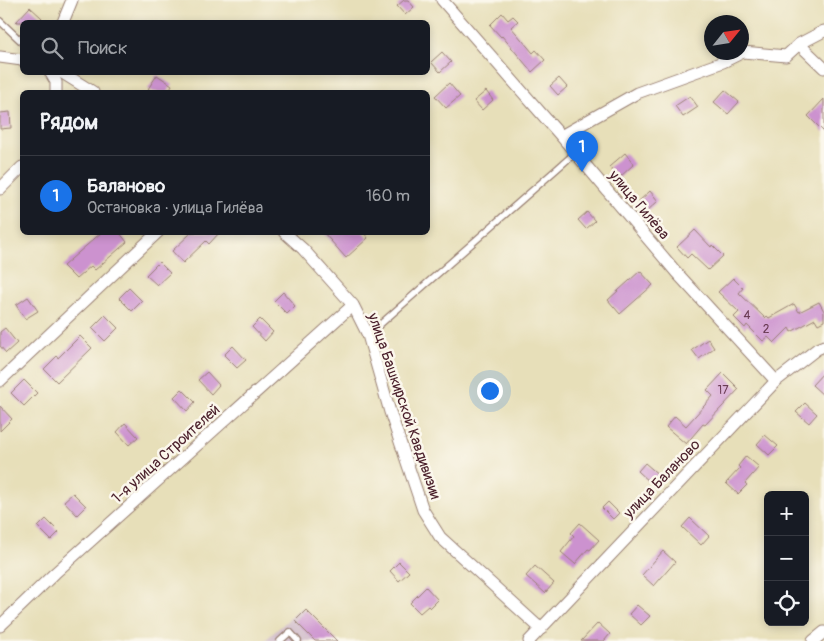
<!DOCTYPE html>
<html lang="ru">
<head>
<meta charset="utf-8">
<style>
	:root { --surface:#171b24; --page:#242831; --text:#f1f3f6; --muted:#9ea1a6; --line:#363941; --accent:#1a73e8 }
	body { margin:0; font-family:Pangolin,sans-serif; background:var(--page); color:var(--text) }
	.controls { position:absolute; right:15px; bottom:15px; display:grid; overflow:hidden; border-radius:8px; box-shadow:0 2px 8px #0003 }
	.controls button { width:45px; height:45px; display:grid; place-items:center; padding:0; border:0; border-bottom:1px solid var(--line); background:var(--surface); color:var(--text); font:25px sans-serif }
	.compass { position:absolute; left:704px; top:15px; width:45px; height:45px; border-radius:50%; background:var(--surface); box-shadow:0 2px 8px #0003; rotate:60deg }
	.you { position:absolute; left:489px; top:390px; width:18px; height:18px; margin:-12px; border:4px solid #fff; border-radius:50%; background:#1a73e8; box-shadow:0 0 0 8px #1a73e833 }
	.badge { display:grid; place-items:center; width:32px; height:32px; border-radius:50%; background:var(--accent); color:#fff; font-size:16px; font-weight:700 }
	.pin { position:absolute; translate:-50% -41px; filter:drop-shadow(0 1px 2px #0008) }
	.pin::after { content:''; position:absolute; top:26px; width:18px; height:15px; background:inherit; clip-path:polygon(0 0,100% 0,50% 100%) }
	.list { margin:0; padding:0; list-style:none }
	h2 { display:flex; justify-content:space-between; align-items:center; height:65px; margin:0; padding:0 20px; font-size:21px }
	h2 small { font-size:16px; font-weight:400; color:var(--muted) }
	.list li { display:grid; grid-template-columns:32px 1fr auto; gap:15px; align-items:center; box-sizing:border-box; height:80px; padding:0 20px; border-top:1px solid var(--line) }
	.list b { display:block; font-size:19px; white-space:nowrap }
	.list p { margin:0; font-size:16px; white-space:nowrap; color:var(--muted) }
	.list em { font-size:16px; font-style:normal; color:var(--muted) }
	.icon { flex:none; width:28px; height:28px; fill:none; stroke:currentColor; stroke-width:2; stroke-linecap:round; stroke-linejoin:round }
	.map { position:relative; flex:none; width:824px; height:641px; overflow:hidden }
	.search { position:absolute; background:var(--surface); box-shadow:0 2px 8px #0003; left:20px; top:20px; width:410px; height:55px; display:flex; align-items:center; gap:12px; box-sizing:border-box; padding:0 18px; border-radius:8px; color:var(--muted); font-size:19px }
	.panel { position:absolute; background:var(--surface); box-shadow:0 2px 8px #0003; left:20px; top:90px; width:410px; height:145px; border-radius:8px }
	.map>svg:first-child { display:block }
</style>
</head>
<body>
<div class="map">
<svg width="824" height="641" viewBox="0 0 824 641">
	<rect width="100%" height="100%" fill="#fbf7ec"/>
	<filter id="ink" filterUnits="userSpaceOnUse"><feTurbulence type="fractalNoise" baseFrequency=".02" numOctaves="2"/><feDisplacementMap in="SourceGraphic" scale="10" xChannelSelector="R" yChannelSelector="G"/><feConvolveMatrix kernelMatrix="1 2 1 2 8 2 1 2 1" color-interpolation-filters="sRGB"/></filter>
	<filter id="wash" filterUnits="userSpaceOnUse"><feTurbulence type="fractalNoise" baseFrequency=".0096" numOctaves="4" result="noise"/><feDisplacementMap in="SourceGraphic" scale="20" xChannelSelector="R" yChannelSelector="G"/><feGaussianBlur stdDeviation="1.12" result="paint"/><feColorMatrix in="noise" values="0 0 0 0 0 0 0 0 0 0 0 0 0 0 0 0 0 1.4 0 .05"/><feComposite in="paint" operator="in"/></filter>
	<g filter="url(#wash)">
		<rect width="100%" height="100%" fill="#e7dfb9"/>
		<!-- industrial -->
		<path fill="#d1bdcb" d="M302 608 337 641H264Z"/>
		<g id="blocks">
			<!-- building -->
			<path fill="#cc92cf" d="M404 0H408L414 7 405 15 397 6Z
				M30 7 42 18 38 22H16Z
				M502 13 508 20 513 16 518 21 511 27 533 53 536 50 545 60 532 72 502 36 501 37 490 25Z
				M442 52 451 62 440 72 431 62Z
				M157 75 172 85 168 92H154L148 89Z
				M559 78 567 87 558 95 550 86Z
				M449 83 460 96 446 108 435 96Z
				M725 90 739 102 728 114 714 102Z
				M486 91 493 100 482 110 474 101Z
				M690 96 698 107 683 117 675 106Z
				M824 99V132L808 116Z
				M10 112 11 128 0 129V113Z
				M625 153 634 164 619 178 609 167Z
				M650 191 658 201 646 212 638 202Z
				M587 212 595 221 586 229 578 220Z
				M695 230 711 247 712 245 723 256 708 270 691 254 687 258 677 247Z
				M102 232H119L127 242 95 270 91 266 76 279 63 266Z
				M192 232H220L209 244 206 241 183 263 172 251Z
				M323 232H363L368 238 346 258Z
				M159 262 170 273 157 285 146 275Z
				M640 271 653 285 620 314 608 300Z
				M733 278 743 288 739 293 765 318 767 316 769 318 794 304 799 312 819 302 824 311V321L818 324 815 319 791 332 789 328 774 343 768 337 763 341 747 325 745 328 734 317 739 312 718 292Z
				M129 288 142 301 132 311 119 298Z
				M283 292 295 306 287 314 274 301Z
				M28 297 38 311 25 319 16 305Z
				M105 315 118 328 105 341 92 328Z
				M260 319 273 332 265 341 252 327Z
				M5 328 17 343 6 353 0 346V332Z
				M80 336 92 348 57 382 44 369 57 356 58 358Z
				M708 339 714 348 699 359 692 350Z
				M233 346 246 360 237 368 224 355Z
				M207 372 219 385 211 394 198 380Z
				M824 372V396L812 385Z
				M723 373 739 389 705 425 703 424 686 444 666 427 675 416 686 426 713 396 707 390Z
				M24 380 37 393 24 406 11 393Z
				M182 389 195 402 187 411 174 397Z
				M805 403 817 414 809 423 796 412Z
				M0 406 12 419 0 431Z
				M125 423 138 437 129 445 117 432Z
				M765 435 778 446 769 455 757 444Z
				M746 456 759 467 745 483 747 485 738 494 726 483 740 468 738 466Z
				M645 463 660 476 652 484 638 471Z
				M73 493 86 506 77 515 64 501Z
				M608 502 619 513 613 519 602 508Z
				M690 518 709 536 701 545 682 527Z
				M46 519 59 532 51 540 38 527Z
				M580 523 599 540 590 550 588 549 575 564 561 552 574 536 571 533Z
				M663 551 675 562 654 586 642 575Z
				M399 562 409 572 399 581 390 571Z
				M535 566 554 583 545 593 526 576Z
				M426 587 438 600 430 608 428 606 420 613 410 603Z
				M637 605 650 616 641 625 629 614Z
				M306 610 337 641H315L295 621Z
				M598 623 610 634 604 641H581Z"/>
		</g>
	</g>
	<g filter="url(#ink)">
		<use href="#blocks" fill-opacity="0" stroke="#987f72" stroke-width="1"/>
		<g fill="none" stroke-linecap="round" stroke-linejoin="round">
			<!-- lane casing -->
			<g stroke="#987f72" stroke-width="8">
				<path id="lane" d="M0 21 22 42
					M368 335 575 153
					M280 641 290 632 298 641"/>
			</g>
			<!-- street casing -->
			<g stroke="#987f72" stroke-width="13">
				<path id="street" d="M442 0 561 136 676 272 776 381
					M63 22 72 0
					M824 31 799 44 824 68
					M0 57 22 60
					M50 72 56 82V92
					M61 72 93 92
					M561 136 637 93 723 62 743 52 786 56 799 44
					M0 189 22 167
					M284 232 303 249 353 305 368 335 390 412 423 510 440 537 541 629
					M0 381 158 232
					M0 626 55 573 353 305
					M529 641 776 381 817 349 824 346
					M813 641 824 632"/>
			</g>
			<!-- lane -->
			<use href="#lane" stroke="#fff" stroke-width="5.5"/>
			<!-- street -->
			<use href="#street" stroke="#fff" stroke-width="11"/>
		</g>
	</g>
	<g text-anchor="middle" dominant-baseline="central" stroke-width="5" stroke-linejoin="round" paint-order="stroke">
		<!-- number labels -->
		<g font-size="12" fill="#6a3c54">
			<text x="747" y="315">4</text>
			<text x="766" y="329">2</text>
			<text x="723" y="390">17</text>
		</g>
		<!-- street labels -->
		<g font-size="15" fill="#4a1f2b" stroke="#fbf7ec">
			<text transform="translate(639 205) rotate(50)">улица Гилёва</text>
			<text transform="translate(404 406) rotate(71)">улица Башкирской Кавдивизии</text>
			<text transform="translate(166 454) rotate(-42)">1-я улица Строителей</text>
			<text transform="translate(662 479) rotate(-46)">улица Баланово</text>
		</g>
	</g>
</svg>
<div class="controls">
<button>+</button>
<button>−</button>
<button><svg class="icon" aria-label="locate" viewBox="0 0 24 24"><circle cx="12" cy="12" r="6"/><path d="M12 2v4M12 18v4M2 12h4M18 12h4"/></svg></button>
</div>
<svg class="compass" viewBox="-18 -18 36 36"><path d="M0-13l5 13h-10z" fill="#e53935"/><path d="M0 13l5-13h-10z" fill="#9ea1a6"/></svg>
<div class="you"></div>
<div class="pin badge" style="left:582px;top:172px">1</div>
<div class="search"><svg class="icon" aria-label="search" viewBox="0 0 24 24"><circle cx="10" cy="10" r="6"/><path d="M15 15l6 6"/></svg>Поиск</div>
<section class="panel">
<h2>Рядом<small></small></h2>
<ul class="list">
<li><span class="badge">1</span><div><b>Баланово</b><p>Остановка · улица Гилёва</p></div><em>160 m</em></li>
</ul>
</section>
</div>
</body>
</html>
